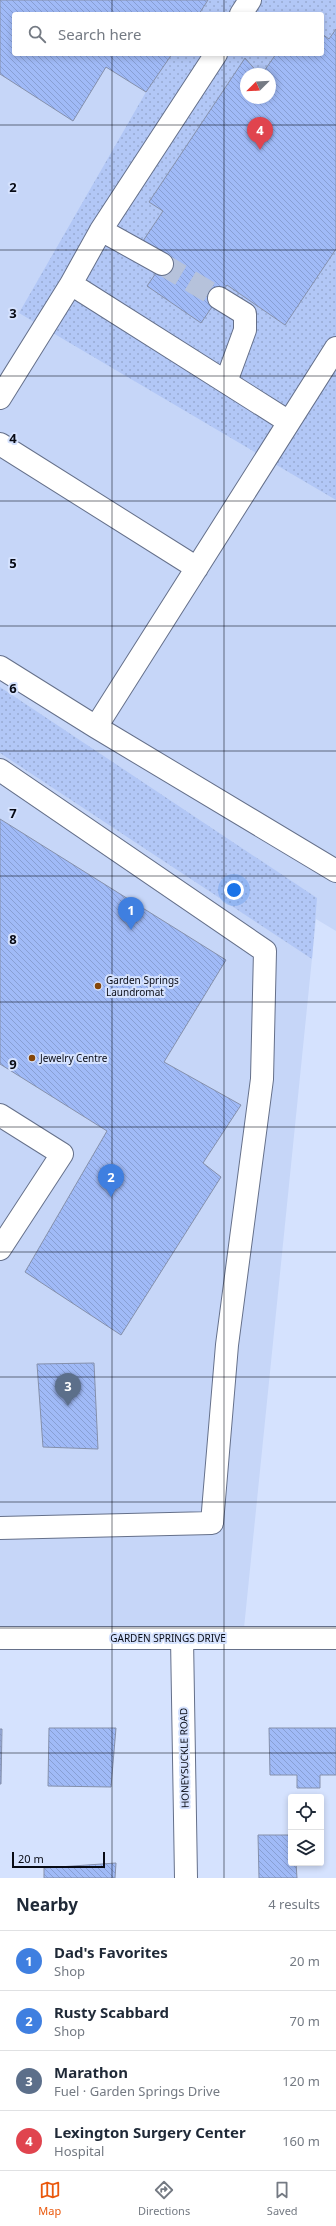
<!DOCTYPE html>
<html lang="en">
<head>
<meta charset="utf-8">
<style>
	:root { --surface:#fff; --page:#f6f6f7; --text:#1f2937; --muted:#747a83; --line:#e0e1e3; --accent:#ea580c }
	body { margin:0; font-family:"Noto Sans",sans-serif; background:var(--page); color:var(--text) }
	.controls { position:absolute; right:12px; bottom:12px; display:grid; overflow:hidden; border-radius:4px; box-shadow:0 2px 6px #0003 }
	.controls button { width:36px; height:36px; display:grid; place-items:center; padding:0; border:0; border-bottom:1px solid var(--line); background:var(--surface); color:var(--text); font:20px sans-serif }
	.compass { position:absolute; left:240px; top:68px; width:36px; height:36px; border-radius:50%; background:var(--surface); box-shadow:0 2px 6px #0003; rotate:246deg }
	.scale { position:absolute; left:12px; bottom:10px; width:93px; box-sizing:border-box; padding-left:4px; border:2px solid #080b15; border-top:0; font-size:11px; line-height:14px; white-space:nowrap; color:#080b15; -webkit-text-stroke:3px #d5e2fe; paint-order:stroke }
	.you { position:absolute; left:234px; top:890px; width:14px; height:14px; margin:-10px; border:3px solid #fff; border-radius:50%; background:#1a73e8; box-shadow:0 0 0 6px #1a73e833 }
	.badge { display:grid; place-items:center; width:26px; height:26px; border-radius:50%; background:var(--accent); color:#fff; font-size:13px; font-weight:700 }
	.pin { position:absolute; translate:-50% -33px; filter:drop-shadow(0 1px 2px #0008) }
	.pin::after { content:''; position:absolute; top:21px; width:14px; height:12px; background:inherit; clip-path:polygon(0 0,100% 0,50% 100%) }
	.list { margin:0; padding:0; list-style:none }
	h2 { display:flex; justify-content:space-between; align-items:center; height:52px; margin:0; padding:0 16px; font-size:17px }
	h2 small { font-size:13px; font-weight:400; color:var(--muted) }
	.list li { display:grid; grid-template-columns:26px 1fr auto; gap:12px; align-items:center; box-sizing:border-box; height:60px; padding:0 16px; border-top:1px solid var(--line) }
	.list b { display:block; font-size:15px; white-space:nowrap }
	.list p { margin:0; font-size:13px; white-space:nowrap; color:var(--muted) }
	.list em { font-size:13px; font-style:normal; color:var(--muted) }
	.icon { flex:none; width:22px; height:22px; fill:none; stroke:currentColor; stroke-width:2; stroke-linecap:round; stroke-linejoin:round }
	.map { position:relative; flex:none; width:336px; height:1878px; overflow:hidden }
	.search { position:absolute; background:var(--surface); box-shadow:0 2px 6px #0003; left:12px; right:12px; top:12px; height:44px; display:flex; align-items:center; gap:10px; box-sizing:border-box; padding:0 14px; border-radius:4px; color:var(--muted); font-size:15px }
	.sheet { height:292px; background:var(--surface) }
	nav { display:flex; justify-content:space-around; align-items:center; box-sizing:border-box; height:56px; border-top:1px solid var(--line); background:var(--surface); font-size:11px; color:var(--muted) }
	nav a { display:grid; justify-items:center; gap:2px }
	nav .on { color:var(--accent) }
	.map>svg:first-child { display:block }
</style>
</head>
<body>
<div class="map">
<svg width="336" height="1878" viewBox="0 0 336 1878">
	<defs>
		<pattern id="grass-dots" width="8" height="8" patternUnits="userSpaceOnUse"><rect width="8" height="8" fill="#b2c7f6"/><path d="M2 2h.1M6 6h.1" fill="none" stroke="#98aad2" stroke-width="1.8" stroke-linecap="round"/></pattern>
		<pattern id="building-back-hatch" width="6" height="6" patternUnits="userSpaceOnUse"><rect width="6" height="6" fill="#a0baf7"/><path d="M-1 5l2 2M0 0l6 6M5-1l2 2" fill="none" stroke="#889fd3"/></pattern>
	</defs>
	<rect width="100%" height="100%" fill="#d5e2fe"/>
	<!-- built -->
	<path fill="#c6d6f8" fill-rule="evenodd" d="M0 0H336V931L316 919 243 1638 0 1637ZM14 14H322V54H14ZM246 74H270V98H246Z"/>
	<!-- grass -->
	<path fill="url(#grass-dots)" fill-rule="evenodd" d="M208 0H336V500L19 313 146 92 172 54H322V14H199ZM246 74H270V98H246Z
		M0 687 317 898 312 959 0 753Z"/>
	<!-- building -->
	<path fill="url(#building-back-hatch)" stroke="#8590ab" d="M0 0H208L199 14H14V54H172L146 92 106 67 73 121 0 74Z
		M336 29V249L285 325 227 285 201 323 147 286 167 257 143 241 163 211 149 202 245 58 259 74H246V98H270V74H262L276 54H322V34L329 39Z
		M0 819 226 960 164 1062 241 1105 203 1163 221 1177 121 1335 25 1272 107 1131 0 1064Z
		M94 1363 98 1449 43 1447 37 1364Z
		M49 1728H116L111 1787 48 1786Z
		M269 1728H336V1775H320V1788H297V1775H270Z
		M0 1729H2L1 1784H0Z
		M258 1835H291V1863H296L297 1878H259Z
		M116 1863 115 1878H44V1868Z"/>
	<g fill="none" stroke-linecap="round" stroke-linejoin="round">
		<!-- minor-tunnel -->
		<path stroke="#b6c2db" stroke-width="22" stroke-dasharray="22 11" stroke-linecap="butt" d="M162 264 219 298"/>
		<!-- minor casing -->
		<g stroke="#65708a" stroke-width="24">
			<path id="minor" d="M241 14 250 0
				M101 230 162 264
				M71 284 289 422
				M219 298 245 314V330L226 382
				M0 398 71 284 101 230 216 54
				M0 444 197 568
				M0 667 96 727 336 871
				M96 727 336 348
				M0 770 265 951 262 1079 227 1345 212 1523 0 1528
				M0 1115 62 1154 0 1249
				M0 1638H336
				M182 1638 186 1878"/>
		</g>
		<!-- minor -->
		<use href="#minor" stroke="#fff" stroke-width="22"/>
	</g>
	<!-- grid -->
	<path fill="none" stroke="#080b15" stroke-width="1" stroke-opacity="0.55" d="M112 0V14M224 0V14M112 54V1878M224 54V1878M0 125H336M0 250H336M0 376H336M0 501H336M0 626H336M0 751H336M0 876H336M0 1002H336M0 1127H336M0 1252H336M0 1377H336M0 1502H336M0 1628H336M0 1753H336"/>
	<!-- markers -->
	<g fill="#85460a" stroke="#d5e2fe" stroke-width="1.5">
		<circle cx="98" cy="986" r="4"/>
		<circle cx="32" cy="1058" r="4"/>
	</g>
	<g text-anchor="middle" dominant-baseline="central" stroke-width="4" stroke-linejoin="round" paint-order="stroke">
		<!-- poi labels -->
		<g font-size="10" fill="#080b15" stroke="#d5e2fe" text-anchor="start">
			<text x="106" y="980">Garden Springs<tspan x="106" dy="12">Laundromat</tspan></text>
			<text x="40" y="1058">Jewelry Centre</text>
		</g>
		<!-- street labels -->
		<g font-size="10" fill="#080b15" stroke="#d5e2fe">
			<text x="168" y="1638">GARDEN SPRINGS DRIVE</text>
			<text transform="translate(184 1758) rotate(-91)">HONEYSUCKLE ROAD</text>
		</g>
	</g>
	<g font-size="13" text-anchor="middle" font-weight="bold" fill="#080b15" stroke="#d5e2fe" stroke-width="4" stroke-linejoin="round" paint-order="stroke">
		<text x="13" y="192">2</text>
		<text x="13" y="318">3</text>
		<text x="13" y="443">4</text>
		<text x="13" y="568">5</text>
		<text x="13" y="693">6</text>
		<text x="13" y="818">7</text>
		<text x="13" y="944">8</text>
		<text x="13" y="1069">9</text>
	</g>
</svg>
<div class="controls">
<button><svg class="icon" aria-label="locate" viewBox="0 0 24 24"><circle cx="12" cy="12" r="6"/><path d="M12 2v4M12 18v4M2 12h4M18 12h4"/></svg></button>
<button><svg class="icon" aria-label="layers" viewBox="0 0 24 24"><path d="M12 4l9 5-9 5-9-5zM3 14l9 5 9-5"/></svg></button>
</div>
<svg class="compass" viewBox="-18 -18 36 36"><path d="M0-13l5 13h-10z" fill="#e53935"/><path d="M0 13l5-13h-10z" fill="#747a83"/></svg>
<div class="scale">20 m</div>
<div class="you"></div>
<div class="pin badge" style="left:131px;top:930px;background:#3f7fe0">1</div>
<div class="pin badge" style="left:111px;top:1197px;background:#3f7fe0">2</div>
<div class="pin badge" style="left:68px;top:1406px;background:#5c6f8a">3</div>
<div class="pin badge" style="left:260px;top:150px;background:#e0444e">4</div>
<div class="search"><svg class="icon" aria-label="search" viewBox="0 0 24 24"><circle cx="10" cy="10" r="6"/><path d="M15 15l6 6"/></svg>Search here</div>
</div>
<section class="sheet">
<h2>Nearby<small>4 results</small></h2>
<ul class="list">
<li><span class="badge" style="background:#3f7fe0">1</span><div><b>Dad's Favorites</b><p>Shop</p></div><em>20 m</em></li>
<li><span class="badge" style="background:#3f7fe0">2</span><div><b>Rusty Scabbard</b><p>Shop</p></div><em>70 m</em></li>
<li><span class="badge" style="background:#5c6f8a">3</span><div><b>Marathon</b><p>Fuel · Garden Springs Drive</p></div><em>120 m</em></li>
<li><span class="badge" style="background:#e0444e">4</span><div><b>Lexington Surgery Center</b><p>Hospital</p></div><em>160 m</em></li>
</ul>
</section>
<nav>
<a class="on"><svg class="icon" aria-label="map" viewBox="0 0 24 24"><path d="M3 6l6-2 6 2 6-2v14l-6 2-6-2-6 2zM9 4v14M15 6v14"/></svg>Map</a>
<a><svg class="icon" aria-label="directions" viewBox="0 0 24 24"><path d="M12 3l9 9-9 9-9-9zM9 14v-3h6M13 9l2 2-2 2"/></svg>Directions</a>
<a><svg class="icon" aria-label="saved" viewBox="0 0 24 24"><path d="M7 4h10v16l-5-4-5 4z"/></svg>Saved</a>
</nav>
</body>
</html>
